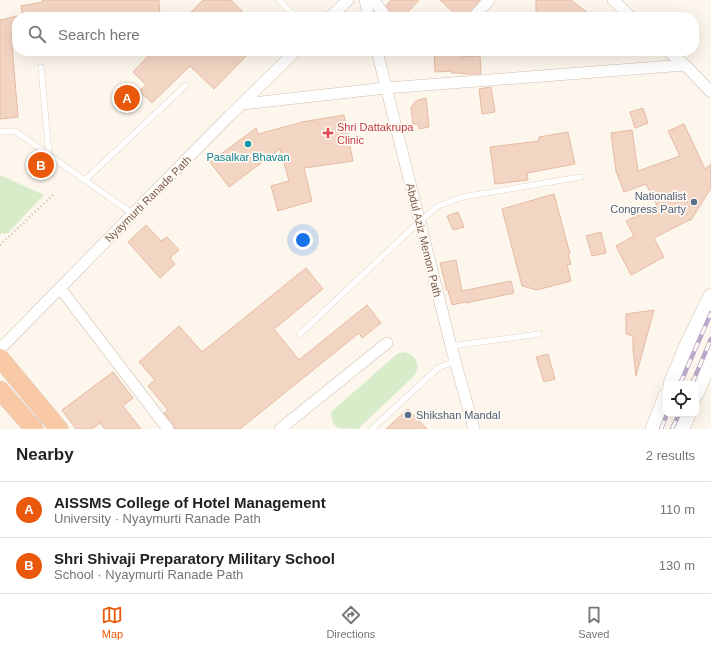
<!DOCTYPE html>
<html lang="en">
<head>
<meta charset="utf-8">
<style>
	:root { --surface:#fff; --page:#f6f6f6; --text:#222; --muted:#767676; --line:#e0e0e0; --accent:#ea580c }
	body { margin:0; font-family:Arial,sans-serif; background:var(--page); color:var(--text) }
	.controls { position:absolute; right:12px; bottom:12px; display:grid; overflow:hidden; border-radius:8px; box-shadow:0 4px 16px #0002 }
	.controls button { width:36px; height:36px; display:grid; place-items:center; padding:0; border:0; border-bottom:1px solid var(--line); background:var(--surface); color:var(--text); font:20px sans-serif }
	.you { position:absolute; left:303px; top:240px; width:14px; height:14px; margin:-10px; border:3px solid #fff; border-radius:50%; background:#1a73e8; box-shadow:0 0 0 6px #1a73e833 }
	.badge { display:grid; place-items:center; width:26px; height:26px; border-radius:50%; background:var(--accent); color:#fff; font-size:13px; font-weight:700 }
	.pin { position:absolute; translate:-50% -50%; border:2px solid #fff; box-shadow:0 1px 4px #0006 }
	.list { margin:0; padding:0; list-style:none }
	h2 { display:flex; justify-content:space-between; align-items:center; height:52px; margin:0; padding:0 16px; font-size:17px }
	h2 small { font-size:13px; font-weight:400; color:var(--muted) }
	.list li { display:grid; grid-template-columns:26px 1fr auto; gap:12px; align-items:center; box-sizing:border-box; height:56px; padding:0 16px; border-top:1px solid var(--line) }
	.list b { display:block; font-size:15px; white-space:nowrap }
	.list p { margin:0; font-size:13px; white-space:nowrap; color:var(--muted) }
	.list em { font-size:13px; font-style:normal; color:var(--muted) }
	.icon { flex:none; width:22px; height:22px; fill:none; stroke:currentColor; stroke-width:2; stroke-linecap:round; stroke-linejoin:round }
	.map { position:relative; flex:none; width:711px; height:429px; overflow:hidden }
	.search { position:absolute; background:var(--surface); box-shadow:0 4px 16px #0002; left:12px; right:12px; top:12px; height:44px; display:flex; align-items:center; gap:10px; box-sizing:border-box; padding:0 14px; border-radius:16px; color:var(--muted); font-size:15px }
	.sheet { height:164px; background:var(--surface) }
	nav { display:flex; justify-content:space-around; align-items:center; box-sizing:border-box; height:56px; border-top:1px solid var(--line); background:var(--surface); font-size:11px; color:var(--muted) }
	nav a { display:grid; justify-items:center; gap:2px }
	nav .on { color:var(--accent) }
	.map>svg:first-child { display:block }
</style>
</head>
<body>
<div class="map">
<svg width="711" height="429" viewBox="0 0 711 429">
	<rect width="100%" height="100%" fill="#fdf6ec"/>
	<!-- green -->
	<path fill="#d8ecc9" d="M0 175 44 195 8 233 0 234Z
		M403 352C415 354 421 363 415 375L358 429 338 428C333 424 331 419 331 412L397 354Z"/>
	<!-- building -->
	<path fill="#f3d5c3" stroke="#e6bba3" d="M42 0H159L160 17H23L21 6 43 2Z
		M203 0H231L248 17H186Z
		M391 0H419L403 17H393L392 13 386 6Z
		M440 0H480L469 12 467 17H458Z
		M536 0H571L593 17H536Z
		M17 16V39L11 33 18 117 0 119V20Z
		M153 51H251L214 89 190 66 152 103 139 91 146 85 133 72Z
		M434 51H460V57L480 56 481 74H463V73H452L451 71 435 72Z
		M491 87 495 112 482 114 479 89Z
		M426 98 429 127 419 129 418 124H413L411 108 414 103 418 100Z
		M643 108 648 123 635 128 630 112Z
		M344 115 353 161 304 168 312 201 278 211 271 186 289 181 280 149 229 187 210 162 256 128 258 134 303 122H302Z
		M684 124 705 169 711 164V188L691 220H689L654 238 664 257 631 275 616 246 634 236 626 221 657 205 646 184 624 192 616 171 611 133 632 130 638 171 680 156 668 131Z
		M568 132 575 164 527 173 528 180 495 184 490 147 539 141V137Z
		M554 194 570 254H568L571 264 567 265 571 281 537 290 522 286 502 209Z
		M458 212 464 227 453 230 447 216Z
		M146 225 161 241 167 237 179 250 170 258 175 264 160 278 128 242Z
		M601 232 606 253 592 256 586 236Z
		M456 260 462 291 511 281 514 293 466 303 465 302 452 305 448 290 447 291 440 263Z
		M306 268 323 289 274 329 299 360 367 305 381 323 362 338 359 333 240 429H175L174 425 164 413 168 410 148 386 155 380 139 362 179 326 202 352Z
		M654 310 636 376 633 349V336L626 334V314Z
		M548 354 555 379 544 382 536 357Z
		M113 372 133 398 123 406 141 429H105L100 423 92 429H76L62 410Z
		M408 409 427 429H386Z"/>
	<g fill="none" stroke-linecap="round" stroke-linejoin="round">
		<!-- service casing -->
		<g stroke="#d1beb0" stroke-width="6">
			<path id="service" d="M279 0 296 17
				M41 67 49 155
				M0 132 15 131 133 214
				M85 180 186 85
				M300 334 420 221 438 206 463 197 580 177
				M451 346 539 334
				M372 429 438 368 455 361"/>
		</g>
		<!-- minor casing -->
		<g stroke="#d1beb0" stroke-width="12">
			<path id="minor" d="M365 0 369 17
				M613 0 631 17
				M375 2 386 17
				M330 17 348 0
				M474 17 489 0
				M377 51 451 346 474 429
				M668 51 685 65 711 92
				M242 104 386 88 685 65
				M60 288 168 429
				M0 349 229 116 296 51
				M280 429 387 343"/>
		</g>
		<!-- secondary casing -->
		<g stroke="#d6c0b0" stroke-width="16">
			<path id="secondary" d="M671 384 688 343 711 296
				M696 394 711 357
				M653 429 666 396
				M682 429 688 414"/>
		</g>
		<!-- trunk casing -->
		<g stroke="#dad1cd" stroke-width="19">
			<path id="trunk" d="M0 358 59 429
				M0 390 34 429"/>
		</g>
		<!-- path -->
		<path stroke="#d9b8a5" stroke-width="2.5" stroke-dasharray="1 3" stroke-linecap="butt" d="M0 245 55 193"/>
		<!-- service -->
		<use href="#service" stroke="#fff" stroke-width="5.5"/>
		<!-- minor -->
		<use href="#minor" stroke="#fff" stroke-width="11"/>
		<!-- secondary -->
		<use href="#secondary" stroke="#fff" stroke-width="15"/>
		<!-- trunk -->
		<use href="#trunk" stroke="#f9c8a4" stroke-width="18"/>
		<!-- rail casing -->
		<g stroke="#b9a8c9" stroke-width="4.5">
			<path id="rail" d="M680 384 711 313
				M692 384 711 339
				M661 429 667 414
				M672 429 679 414"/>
		</g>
		<!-- rail -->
		<use href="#rail" stroke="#fffaf3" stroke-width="3" stroke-dasharray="9" stroke-linecap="butt"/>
	</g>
	<!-- markers -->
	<path fill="#e0444e" stroke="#fffaf3" stroke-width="1.5" d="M326 127h4v4h4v4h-4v4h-4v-4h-4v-4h4z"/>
	<circle fill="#0f9aa8" stroke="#fffaf3" stroke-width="1.5" cx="248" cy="144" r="4"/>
	<g fill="#5c6f8a" stroke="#fffaf3" stroke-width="1.5">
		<circle cx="694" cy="202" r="4"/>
		<circle cx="408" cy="415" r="4"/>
	</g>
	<g text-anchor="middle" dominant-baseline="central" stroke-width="3.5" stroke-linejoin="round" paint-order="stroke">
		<!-- health labels -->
		<g font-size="11" fill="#be3a42" stroke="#fffaf3" text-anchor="start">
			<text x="337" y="127">Shri Dattakrupa<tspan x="337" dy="13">Clinic</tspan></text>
		</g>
		<!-- culture labels -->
		<g font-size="11" fill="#0d838f" stroke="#fffaf3">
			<text x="248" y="157">Pasalkar Bhavan</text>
		</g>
		<!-- service labels -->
		<g font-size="11" fill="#4e5e75" stroke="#fffaf3" text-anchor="end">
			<text x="686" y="196">Nationalist<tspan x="686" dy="13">Congress Party</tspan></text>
			<text x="416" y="415" text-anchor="start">Shikshan Mandal</text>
		</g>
		<!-- street labels -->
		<g font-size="11" fill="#7a5c4d" stroke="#fffaf3">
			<text transform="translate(148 199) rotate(-45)">Nyaymurti Ranade Path</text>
			<text transform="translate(424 240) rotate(76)">Abdul Aziz Memon Path</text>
		</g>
	</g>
</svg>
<div class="controls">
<button><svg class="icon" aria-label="locate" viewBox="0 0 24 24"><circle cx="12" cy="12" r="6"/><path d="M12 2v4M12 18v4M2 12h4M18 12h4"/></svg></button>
</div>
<div class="you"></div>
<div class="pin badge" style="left:127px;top:98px">A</div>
<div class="pin badge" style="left:41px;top:165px">B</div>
<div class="search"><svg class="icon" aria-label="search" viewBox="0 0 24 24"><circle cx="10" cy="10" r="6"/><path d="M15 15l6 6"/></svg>Search here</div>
</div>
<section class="sheet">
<h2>Nearby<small>2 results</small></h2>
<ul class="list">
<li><span class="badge">A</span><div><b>AISSMS College of Hotel Management</b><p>University · Nyaymurti Ranade Path</p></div><em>110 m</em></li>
<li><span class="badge">B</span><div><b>Shri Shivaji Preparatory Military School</b><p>School · Nyaymurti Ranade Path</p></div><em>130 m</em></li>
</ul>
</section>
<nav>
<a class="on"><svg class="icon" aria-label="map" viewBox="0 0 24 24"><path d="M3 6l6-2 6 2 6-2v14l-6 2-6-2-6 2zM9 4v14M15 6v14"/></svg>Map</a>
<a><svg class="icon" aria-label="directions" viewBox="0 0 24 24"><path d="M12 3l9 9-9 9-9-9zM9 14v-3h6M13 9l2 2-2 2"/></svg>Directions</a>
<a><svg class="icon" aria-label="saved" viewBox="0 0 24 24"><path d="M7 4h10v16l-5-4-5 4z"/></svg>Saved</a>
</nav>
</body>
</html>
